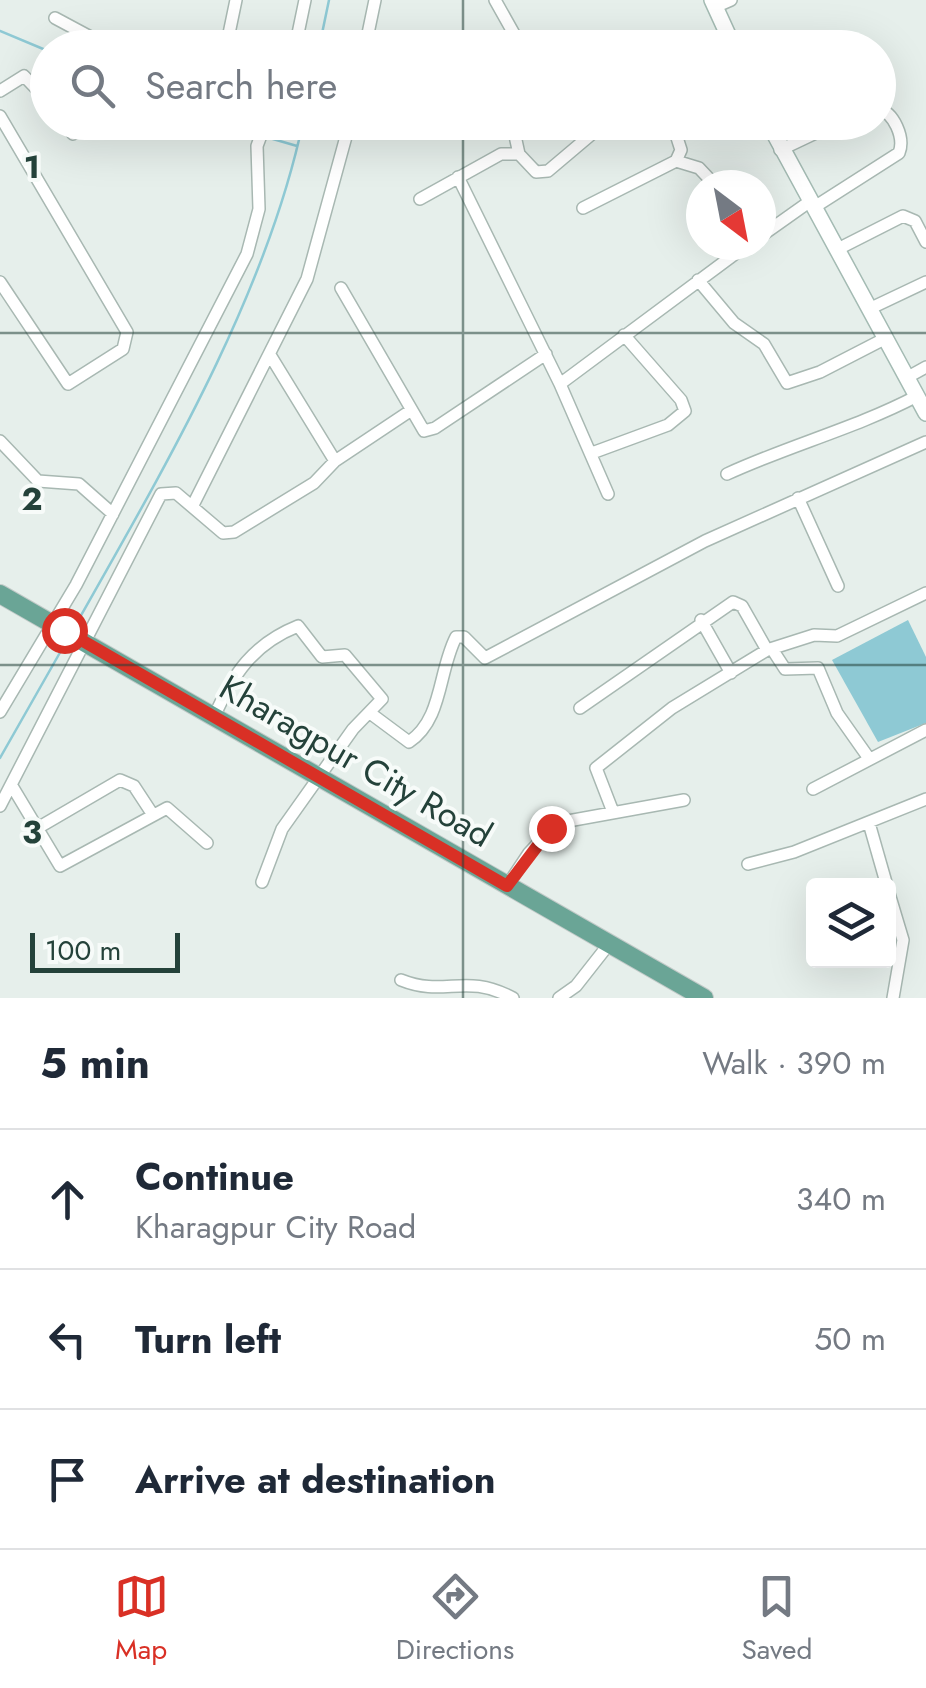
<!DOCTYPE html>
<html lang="en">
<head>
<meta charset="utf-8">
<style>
	:root { --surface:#fff; --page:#f6f6f7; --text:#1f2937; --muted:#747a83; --line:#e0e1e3; --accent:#d93025 }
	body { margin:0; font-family:Jost,sans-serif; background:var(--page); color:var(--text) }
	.controls { position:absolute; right:30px; bottom:30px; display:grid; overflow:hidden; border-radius:10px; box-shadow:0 10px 40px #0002 }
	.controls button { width:90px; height:90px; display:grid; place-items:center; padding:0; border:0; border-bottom:2px solid var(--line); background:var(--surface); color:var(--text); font:50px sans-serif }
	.compass { position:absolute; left:686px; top:170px; width:90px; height:90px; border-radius:50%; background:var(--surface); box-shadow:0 10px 40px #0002; rotate:148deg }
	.scale { position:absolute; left:30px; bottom:25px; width:150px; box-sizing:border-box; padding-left:10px; border:5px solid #24423a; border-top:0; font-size:28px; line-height:35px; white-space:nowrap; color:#24423a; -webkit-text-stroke:8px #f7fbf9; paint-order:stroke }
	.stop { position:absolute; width:30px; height:30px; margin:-22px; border:8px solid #d93025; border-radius:50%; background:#fff }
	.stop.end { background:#d93025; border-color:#fff; box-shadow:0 2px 10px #0008 }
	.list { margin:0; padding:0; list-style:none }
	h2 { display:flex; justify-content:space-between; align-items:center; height:130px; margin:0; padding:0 40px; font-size:42px }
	h2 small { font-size:32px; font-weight:400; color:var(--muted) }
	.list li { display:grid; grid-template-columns:65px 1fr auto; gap:30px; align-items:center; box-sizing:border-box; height:140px; padding:0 40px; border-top:2px solid var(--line) }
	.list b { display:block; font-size:38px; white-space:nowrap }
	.list p { margin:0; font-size:32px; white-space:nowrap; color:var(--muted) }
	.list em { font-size:32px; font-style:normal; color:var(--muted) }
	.icon { flex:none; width:55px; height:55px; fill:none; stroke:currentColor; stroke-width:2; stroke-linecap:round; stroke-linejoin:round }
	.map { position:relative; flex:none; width:926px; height:998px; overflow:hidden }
	.search { position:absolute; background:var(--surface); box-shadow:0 10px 40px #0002; left:30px; right:30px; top:30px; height:110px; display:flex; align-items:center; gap:25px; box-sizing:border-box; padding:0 35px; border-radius:55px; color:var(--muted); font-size:38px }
	.sheet { height:550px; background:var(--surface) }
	nav { display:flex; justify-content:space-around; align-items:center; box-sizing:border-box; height:140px; border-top:2px solid var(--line); background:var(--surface); font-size:28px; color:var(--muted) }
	nav a { display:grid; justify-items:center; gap:5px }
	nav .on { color:var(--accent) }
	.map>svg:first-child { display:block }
</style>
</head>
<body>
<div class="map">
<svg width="926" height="998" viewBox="0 0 926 998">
	<rect width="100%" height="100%" fill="#e6efeb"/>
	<!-- water -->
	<path fill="#8ec9d4" d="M908 620 926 657V723L878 742 832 660Z"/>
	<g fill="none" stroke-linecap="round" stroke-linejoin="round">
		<!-- stream -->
		<path stroke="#8ec9d4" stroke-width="2.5" d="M0 31 48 51
			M319 48 329 0
			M217 122 258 134
			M266 137 297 146
			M75 626C162 472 266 297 303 122
			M0 758 66 642"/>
		<!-- street casing -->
		<g stroke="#a8b8b2" stroke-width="14">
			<path id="street" d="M495 0 518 41
				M715 7 731 0
				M55 18 111 48
				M226 48 236 0
				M295 48 305 0
				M365 48 375 0
				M0 91 24 76 48 101
				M0 116 127 332 123 349 68 384 0 282
				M64 122 73 134
				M512 122 519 154
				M780 150 839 122
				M676 161 699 168 715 185
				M458 177 560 384 608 494
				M420 199 501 154H519L536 172 548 171 606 122
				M583 208 676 161 681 150 672 122
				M813 208 899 153C905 138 894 112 878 109
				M761 236 809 202
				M836 250 903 216 915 221 926 242
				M698 280 734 323 764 344 787 383 820 372 886 338
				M341 288 424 431 435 428 546 354
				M869 309 926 282
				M270 355 335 461
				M908 377 926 367
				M560 384 747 245
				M0 441 38 481 79 484 113 514
				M592 453 668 425 685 411 681 400 624 335
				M727 474C790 445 856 428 917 396
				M798 498 838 586
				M193 505 307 279 350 122
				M701 620 731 673
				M772 649 785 669 818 668 837 713 868 757
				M580 708 733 602 742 606 767 650
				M0 712 76 585 247 254 259 209 257 146 266 122
				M370 713 409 742C443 719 438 672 456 637H464L485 658 705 541 926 442
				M214 717C233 674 253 644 298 626L322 657 345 655 382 699 353 729 282 829 262 882
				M12 786 60 866 167 808 207 843
				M813 789 926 730
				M0 806 161 494 176 493 223 533 234 532 314 483 335 461 410 411
				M613 812 596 768 672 708 767 650 814 635 837 636 926 593
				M869 823 887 886
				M36 829 120 780 134 786 153 815
				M748 864 794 852 926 799
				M507 886 529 853 557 823 684 800
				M888 890 903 940 893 998
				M401 980C446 998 464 972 513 998
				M559 998 576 986 609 944"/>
		</g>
		<!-- secondary casing -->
		<g stroke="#a4bbb3" stroke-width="18">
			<path id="secondary" d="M712 0 734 48
				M768 122 926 413"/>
		</g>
		<!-- primary casing -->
		<g stroke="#c2cac8" stroke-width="20">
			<path id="primary" d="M0 594 704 998"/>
		</g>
		<!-- street -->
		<use href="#street" stroke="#fff" stroke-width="11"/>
		<!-- secondary -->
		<use href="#secondary" stroke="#fff" stroke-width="15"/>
		<!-- primary -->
		<use href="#primary" stroke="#6aa596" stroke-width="18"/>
	</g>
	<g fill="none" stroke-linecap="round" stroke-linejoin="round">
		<!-- route -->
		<path stroke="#d93025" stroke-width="12" d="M64 630 507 886 551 828"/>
	</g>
	<!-- grid -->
	<path fill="none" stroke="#24423a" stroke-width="2.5" stroke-opacity="0.55" d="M463 0V48M463 122V998M0 333H926M0 665H926"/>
	<g text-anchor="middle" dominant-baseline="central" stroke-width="8" stroke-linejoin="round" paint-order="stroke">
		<!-- street labels -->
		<g font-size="35" fill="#24423a" stroke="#f7fbf9">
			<text transform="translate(356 761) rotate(30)">Kharagpur City Road</text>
		</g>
	</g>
	<g font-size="32" text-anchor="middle" font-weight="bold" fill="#24423a" stroke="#f7fbf9" stroke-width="8" stroke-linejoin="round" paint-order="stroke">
		<text x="32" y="178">1</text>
		<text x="32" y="510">2</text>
		<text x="32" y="843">3</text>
	</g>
</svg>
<div class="controls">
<button><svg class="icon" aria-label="layers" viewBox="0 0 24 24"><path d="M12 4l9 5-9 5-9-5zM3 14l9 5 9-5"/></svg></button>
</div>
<svg class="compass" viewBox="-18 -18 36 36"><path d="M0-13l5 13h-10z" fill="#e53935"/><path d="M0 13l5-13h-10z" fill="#747a83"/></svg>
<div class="scale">100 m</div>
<div class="stop" style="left:64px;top:630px"></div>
<div class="stop end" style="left:551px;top:828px"></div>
<div class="search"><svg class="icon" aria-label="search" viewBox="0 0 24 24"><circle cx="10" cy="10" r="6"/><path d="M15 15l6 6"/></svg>Search here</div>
</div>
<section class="sheet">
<h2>5 min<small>Walk · 390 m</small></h2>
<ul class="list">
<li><svg class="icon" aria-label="ahead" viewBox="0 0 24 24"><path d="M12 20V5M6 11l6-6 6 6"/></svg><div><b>Continue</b><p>Kharagpur City Road</p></div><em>340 m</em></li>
<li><svg class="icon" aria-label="left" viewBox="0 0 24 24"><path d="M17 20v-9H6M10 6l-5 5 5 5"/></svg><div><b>Turn left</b></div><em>50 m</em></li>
<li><svg class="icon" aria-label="arrive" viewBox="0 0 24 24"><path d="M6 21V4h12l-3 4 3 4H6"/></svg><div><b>Arrive at destination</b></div></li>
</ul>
</section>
<nav>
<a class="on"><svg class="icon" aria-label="map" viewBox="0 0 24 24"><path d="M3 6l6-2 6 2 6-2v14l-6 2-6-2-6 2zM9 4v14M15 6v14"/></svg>Map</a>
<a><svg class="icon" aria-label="directions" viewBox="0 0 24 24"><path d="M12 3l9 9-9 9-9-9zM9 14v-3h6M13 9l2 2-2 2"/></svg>Directions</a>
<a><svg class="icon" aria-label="saved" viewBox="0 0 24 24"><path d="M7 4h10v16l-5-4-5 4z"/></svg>Saved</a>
</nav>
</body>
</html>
